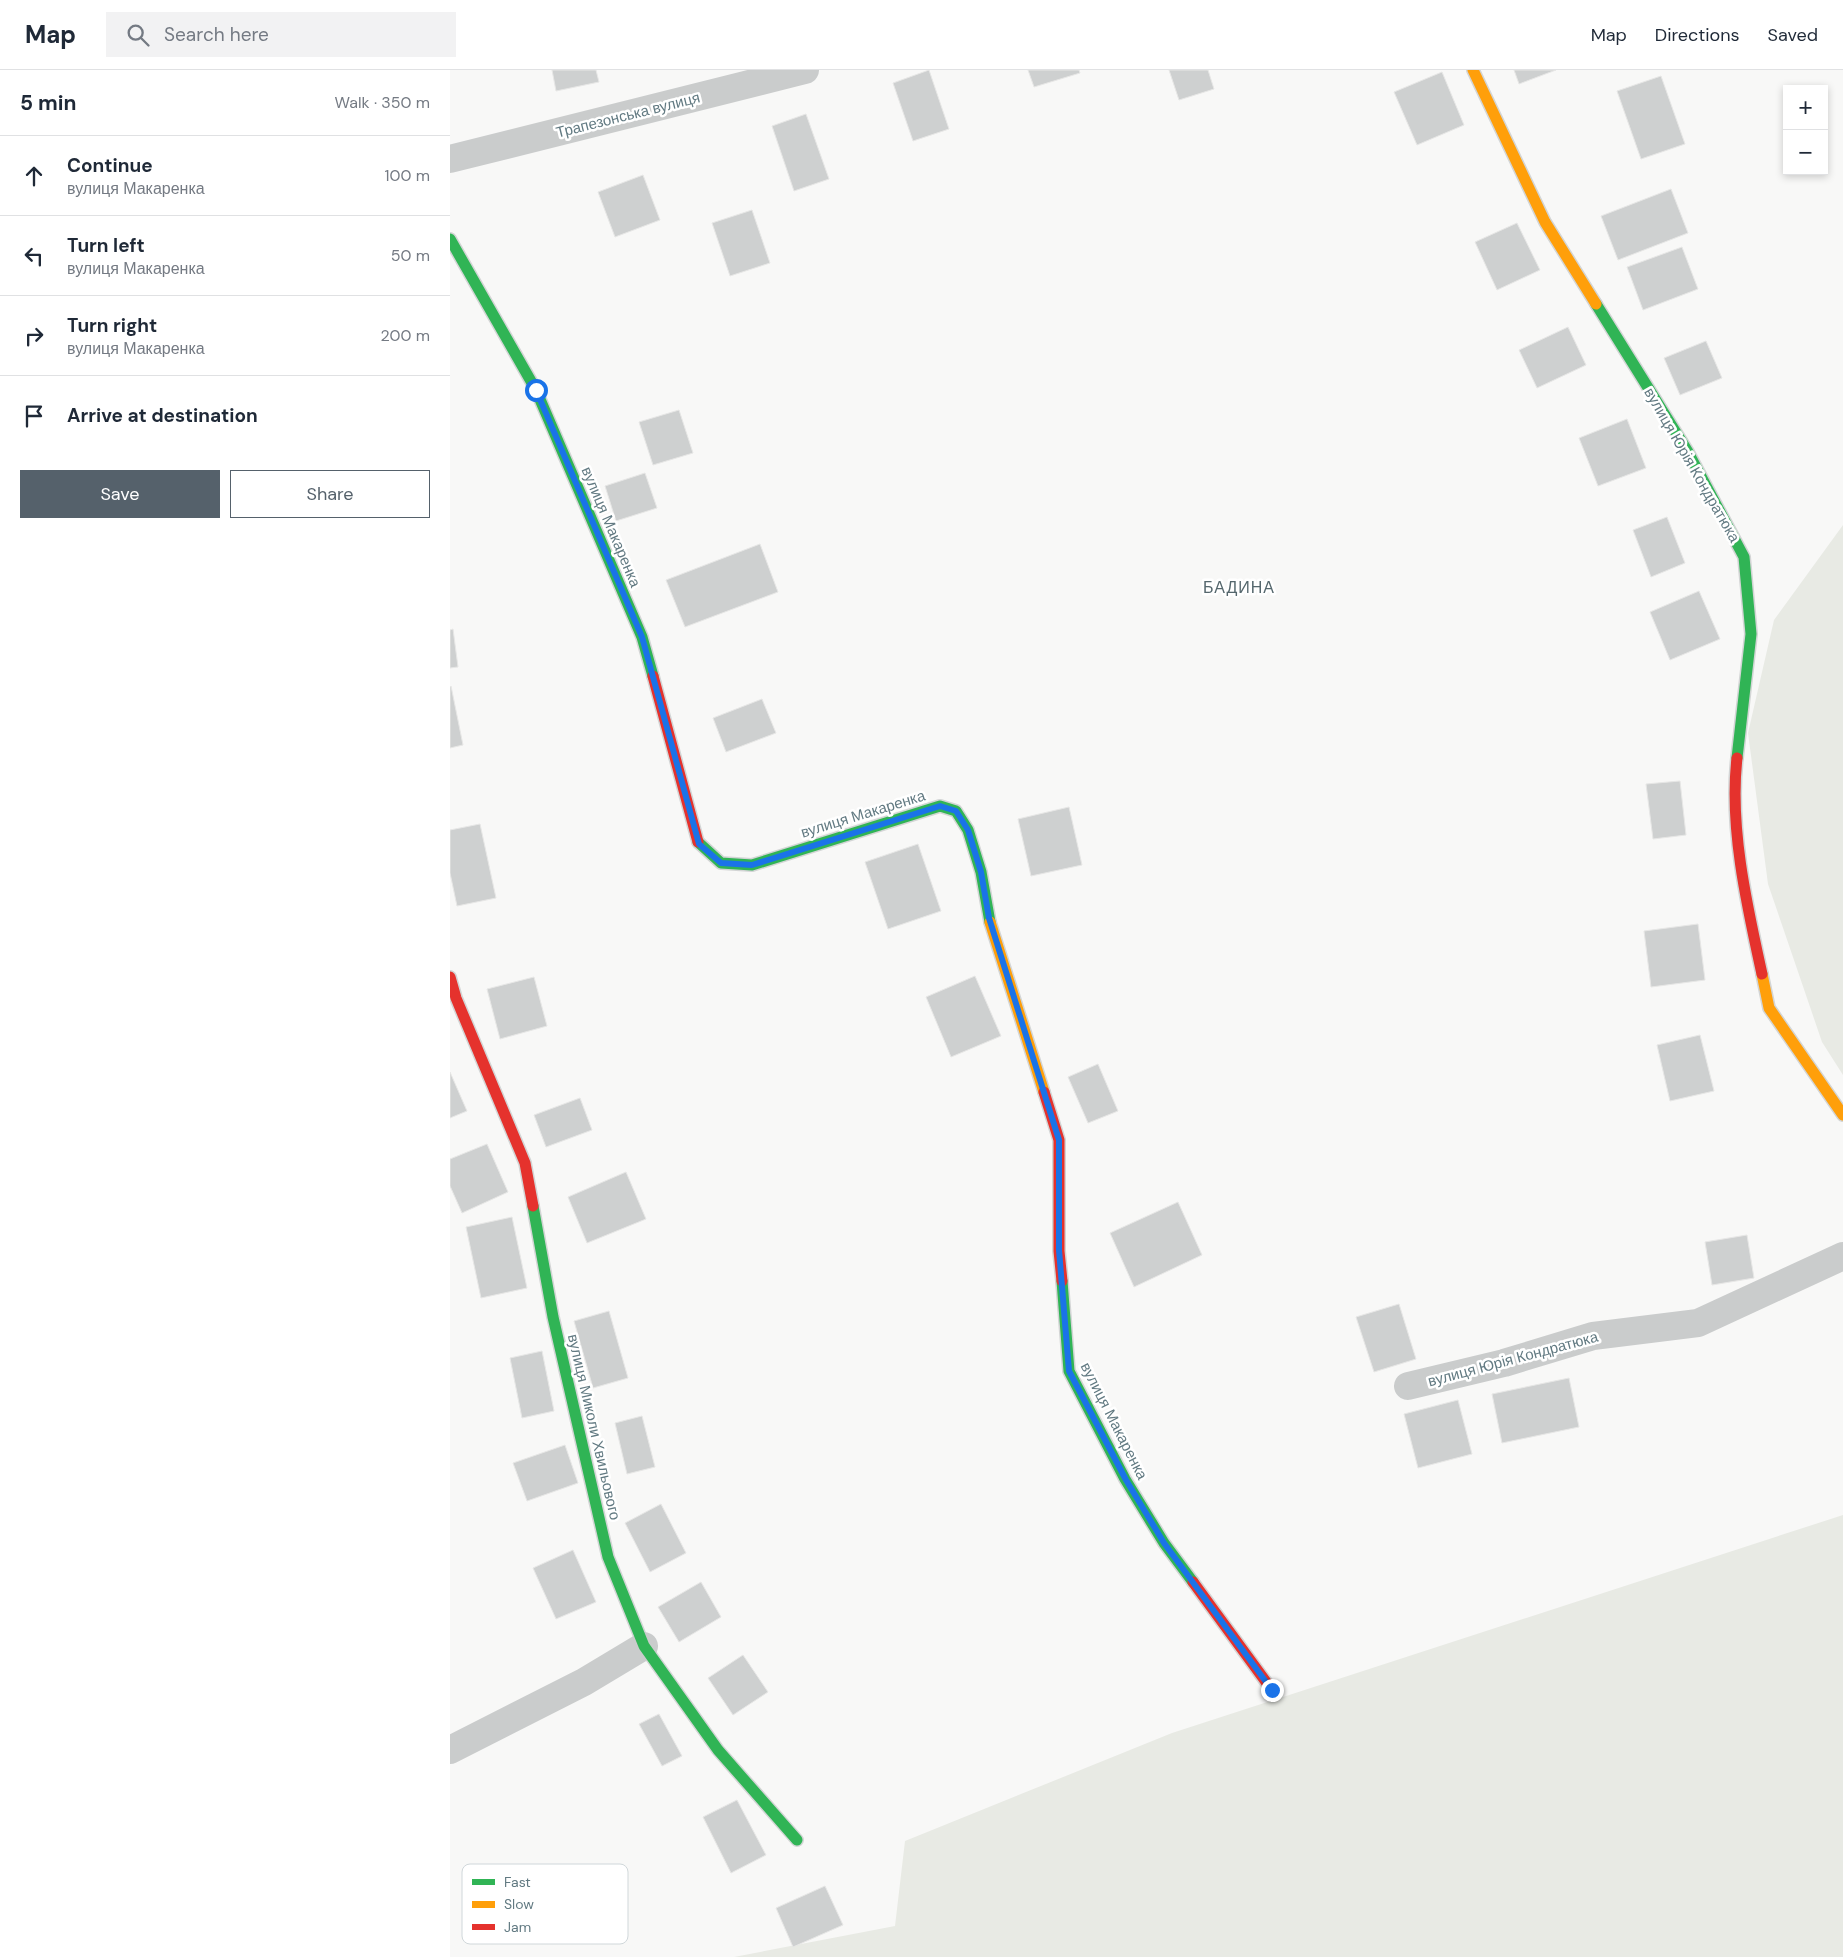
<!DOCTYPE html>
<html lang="en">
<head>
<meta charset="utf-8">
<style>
	:root { --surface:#fff; --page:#f2f2f3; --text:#1f2937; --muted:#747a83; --line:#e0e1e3; --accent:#55616b }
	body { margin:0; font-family:"DM Sans",sans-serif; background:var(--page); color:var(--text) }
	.controls { position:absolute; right:15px; top:15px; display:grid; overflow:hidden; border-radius:0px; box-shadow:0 2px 8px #0003 }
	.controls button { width:45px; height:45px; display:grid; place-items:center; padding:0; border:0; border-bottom:1px solid var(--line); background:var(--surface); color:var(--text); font:25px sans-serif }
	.stop { position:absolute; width:15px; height:15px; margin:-11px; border:4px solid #1a73e8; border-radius:50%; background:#fff }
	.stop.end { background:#1a73e8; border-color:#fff; box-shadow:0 1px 5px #0008 }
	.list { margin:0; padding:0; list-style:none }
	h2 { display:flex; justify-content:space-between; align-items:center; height:65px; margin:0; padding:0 20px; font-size:21px }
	h2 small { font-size:16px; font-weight:400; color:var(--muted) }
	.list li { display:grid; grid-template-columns:32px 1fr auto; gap:15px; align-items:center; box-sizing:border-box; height:80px; padding:0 20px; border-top:1px solid var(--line) }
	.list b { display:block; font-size:19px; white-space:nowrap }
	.list p { margin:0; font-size:16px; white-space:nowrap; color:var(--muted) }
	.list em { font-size:16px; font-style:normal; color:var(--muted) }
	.actions { display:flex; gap:10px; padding:15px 20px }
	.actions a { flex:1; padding:11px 0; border:1px solid var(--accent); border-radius:0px; text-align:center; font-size:18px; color:var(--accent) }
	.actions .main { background:var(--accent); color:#fff }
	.icon { flex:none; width:28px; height:28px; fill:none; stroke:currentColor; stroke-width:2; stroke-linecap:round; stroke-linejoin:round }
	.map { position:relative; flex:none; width:1393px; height:1887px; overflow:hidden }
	header { display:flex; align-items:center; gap:30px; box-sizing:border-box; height:70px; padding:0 25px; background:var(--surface); border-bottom:1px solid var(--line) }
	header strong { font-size:24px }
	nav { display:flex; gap:28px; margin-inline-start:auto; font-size:18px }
	.search { width:350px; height:45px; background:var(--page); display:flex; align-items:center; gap:12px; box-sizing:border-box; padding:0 18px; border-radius:0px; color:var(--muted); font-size:19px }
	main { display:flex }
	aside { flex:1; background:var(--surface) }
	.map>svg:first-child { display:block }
</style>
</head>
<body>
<header>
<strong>Map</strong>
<div class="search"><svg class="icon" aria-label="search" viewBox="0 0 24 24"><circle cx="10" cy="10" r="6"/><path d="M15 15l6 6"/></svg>Search here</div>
<nav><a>Map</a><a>Directions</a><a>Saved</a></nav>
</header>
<main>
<aside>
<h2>5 min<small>Walk · 350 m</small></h2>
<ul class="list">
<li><svg class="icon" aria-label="ahead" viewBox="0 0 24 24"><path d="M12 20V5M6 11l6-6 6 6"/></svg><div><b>Continue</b><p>вулиця Макаренка</p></div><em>100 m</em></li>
<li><svg class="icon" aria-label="left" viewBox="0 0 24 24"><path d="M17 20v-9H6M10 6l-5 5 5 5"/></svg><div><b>Turn left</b><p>вулиця Макаренка</p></div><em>50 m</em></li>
<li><svg class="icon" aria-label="right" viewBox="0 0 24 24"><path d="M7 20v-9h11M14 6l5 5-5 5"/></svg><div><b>Turn right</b><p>вулиця Макаренка</p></div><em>200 m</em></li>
<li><svg class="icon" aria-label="arrive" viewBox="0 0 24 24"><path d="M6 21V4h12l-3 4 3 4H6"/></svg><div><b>Arrive at destination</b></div></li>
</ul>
<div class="actions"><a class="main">Save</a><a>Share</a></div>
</aside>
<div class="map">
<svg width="1393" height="1887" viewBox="0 0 1393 1887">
	<rect width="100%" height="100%" fill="#f8f8f7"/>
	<!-- green -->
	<path fill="#e8eae4" d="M1393 455V1005L1372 972 1318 814 1298 663 1324 550Z
		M1393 1445V1887H284L445 1856 455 1771 722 1663Z"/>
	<!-- building -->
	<path fill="#ced0d0" stroke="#e7e7e6" d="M102 0H146L149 12 106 21Z
		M479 0 499 59 463 71 443 13Z
		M578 0H629L630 3 584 17Z
		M719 0H758L764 19 729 30Z
		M1064 0H1106L1069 14Z
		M992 2 1014 55 967 75 944 22Z
		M1211 6 1235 74 1191 89 1167 21Z
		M356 44 379 109 344 121 322 56Z
		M193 105 210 150 165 167 148 122Z
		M1221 119 1238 163 1168 190 1151 146Z
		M302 140 320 193 280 206 262 153Z
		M1067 153 1090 200 1047 220 1025 172Z
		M1232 177 1248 219 1193 240 1177 197Z
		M1118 257 1136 295 1087 318 1069 280Z
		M1256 271 1272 308 1230 325 1214 288Z
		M229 340 243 383 203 395 189 352Z
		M1177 349 1196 398 1148 416 1129 368Z
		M195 403 207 438 166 451 155 416Z
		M1217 447 1235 493 1201 507 1183 460Z
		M310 474 328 522 235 557 216 510Z
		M1249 521 1270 569 1220 590 1200 542Z
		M3 559 8 597 0 598V560Z
		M1 616 13 675 0 678V617Z
		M312 629 326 663 276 682 263 648Z
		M1230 711 1236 765 1203 769 1196 714Z
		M619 737 632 795 581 806 568 749Z
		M30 754 46 828 7 836 0 803V760Z
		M468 774 491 841 438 859 415 792Z
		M1248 854 1255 910 1201 917 1194 861Z
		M525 906 551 966 501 987 476 927Z
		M84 907 97 956 50 969 37 919Z
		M1250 965 1264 1021 1220 1031 1207 975Z
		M648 994 668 1041 638 1053 618 1007Z
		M0 1002 17 1041 0 1048Z
		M130 1028 142 1060 96 1077 84 1045Z
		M37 1074 58 1122 12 1143 0 1116V1089Z
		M176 1102 196 1149 137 1173 118 1127Z
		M728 1132 752 1185 684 1217 660 1163Z
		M62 1147 77 1218 31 1228 16 1157Z
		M1297 1165 1304 1208 1262 1215 1255 1172Z
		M949 1234 966 1289 924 1302 906 1247Z
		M159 1241 178 1308 143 1318 124 1251Z
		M92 1281 104 1341 72 1348 60 1288Z
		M1119 1308 1129 1357 1052 1373 1042 1324Z
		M1008 1330 1022 1384 968 1398 954 1344Z
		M192 1346 205 1397 177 1404 165 1353Z
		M115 1375 128 1413 77 1431 63 1393Z
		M211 1434 236 1483 200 1502 175 1453Z
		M123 1480 146 1532 106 1549 83 1498Z
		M251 1512 271 1547 229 1572 208 1537Z
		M293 1585 318 1622 283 1645 258 1608Z
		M209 1644 232 1686 212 1696 189 1654Z
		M287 1730 316 1785 281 1803 253 1747Z
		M375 1816 393 1855 343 1877 326 1838Z"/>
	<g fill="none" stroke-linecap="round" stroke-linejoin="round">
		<!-- fast casing -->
		<g stroke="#d3d5d5" stroke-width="14">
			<path id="fast" d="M0 169 86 320 192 567 203 606
				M1146 234 1238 382 1294 487 1301 564 1287 688
				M248 772 271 793 302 795 490 736 506 741 518 760 531 802 540 852
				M83 1136 103 1247 158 1487 194 1576 268 1680 347 1770
				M612 1211 619 1301 675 1409 714 1473 743 1512"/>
		</g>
		<!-- slow casing -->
		<g stroke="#d3d5d5" stroke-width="14">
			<path id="slow" d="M1023 0 1095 152 1146 234
				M540 852 594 1022
				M1312 904 1319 938 1393 1045"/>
		</g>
		<!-- jam casing -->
		<g stroke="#d3d5d5" stroke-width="14">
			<path id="jam" d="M203 606 248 772
				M1287 688C1279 757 1297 836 1312 904
				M0 907 6 928 75 1093 83 1136
				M594 1022 609 1070V1181L612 1211
				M743 1512 822 1620"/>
		</g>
		<!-- street -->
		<path stroke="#cacccc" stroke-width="28" d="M0 89 355 0
			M958 1316 1054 1293 1143 1266 1248 1253 1393 1186
			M0 1680 134 1612 194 1576"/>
		<!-- fast -->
		<use href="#fast" stroke="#30b455" stroke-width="11"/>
		<!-- slow -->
		<use href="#slow" stroke="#ff9f0a" stroke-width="11"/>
		<!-- jam -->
		<use href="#jam" stroke="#e5322d" stroke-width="11"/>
	</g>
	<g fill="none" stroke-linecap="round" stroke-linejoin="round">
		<!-- route -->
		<path stroke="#1a73e8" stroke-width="6" d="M86 320 192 567 249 774 271 793 302 795 490 736 506 741 518 760 531 802 539 848 609 1070V1180L619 1301 676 1410 714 1473 822 1620"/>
	</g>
	<g text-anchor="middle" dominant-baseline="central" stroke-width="5" stroke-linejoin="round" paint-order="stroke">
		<!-- street labels -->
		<g font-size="15" fill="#627a82" stroke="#fff">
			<text transform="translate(178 45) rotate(-14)">Трапезонська вулиця</text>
			<text transform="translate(1242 395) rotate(60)">вулиця Юрія Кондратюка</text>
			<text transform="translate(161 457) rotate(67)">вулиця Макаренка</text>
			<text transform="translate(413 744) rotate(-17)">вулиця Макаренка</text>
			<text transform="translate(1063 1289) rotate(-15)">вулиця Юрія Кондратюка</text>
			<text transform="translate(664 1351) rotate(63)">вулиця Макаренка</text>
			<text transform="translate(144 1357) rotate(77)">вулиця Миколи Хвильового</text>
		</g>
		<!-- neighbourhood labels -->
		<g font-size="16" letter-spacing="1" fill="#55676d" stroke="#fff">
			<text x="789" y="517">БАДИНА</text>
		</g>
	</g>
	<!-- legend -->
	<rect x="12" y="1794" width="166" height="80" rx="8" fill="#fff" stroke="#d0d7da" stroke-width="1"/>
	<rect x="22" y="1809" width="23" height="6" fill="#30b455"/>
	<rect x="22" y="1831" width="23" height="7" fill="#ff9f0a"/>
	<rect x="22" y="1854" width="23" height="6" fill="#e5322d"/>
	<g font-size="14" fill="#627a82">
		<text x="54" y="1817">Fast</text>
		<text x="54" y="1839">Slow</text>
		<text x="54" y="1862">Jam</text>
	</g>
</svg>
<div class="controls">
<button>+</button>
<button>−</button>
</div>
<div class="stop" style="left:86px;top:320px"></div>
<div class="stop end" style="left:822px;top:1620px"></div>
</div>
</main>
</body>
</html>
